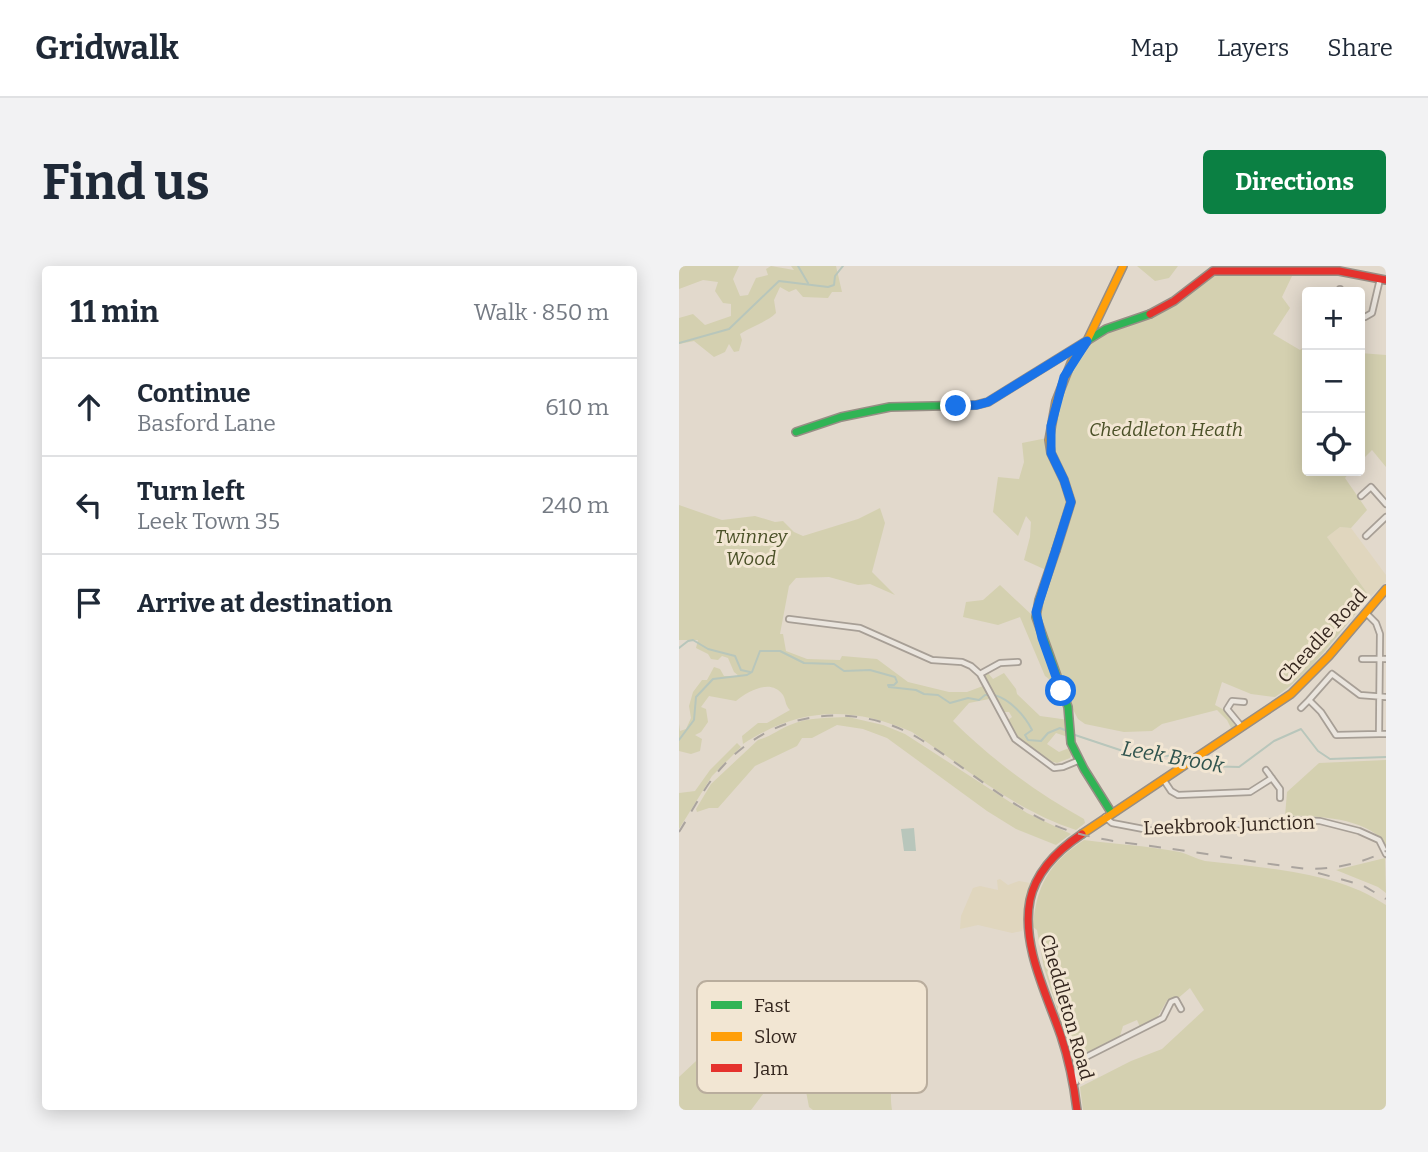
<!DOCTYPE html>
<html lang="en">
<head>
<meta charset="utf-8">
<style>
	:root { --surface:#fff; --page:#f2f2f3; --text:#1f2937; --muted:#747a83; --line:#e0e1e3; --accent:#0b8043 }
	body { margin:0; font-family:Bitter,serif; background:var(--page); color:var(--text) }
	.controls { position:absolute; right:21px; top:21px; display:grid; overflow:hidden; border-radius:7px; box-shadow:0 4px 18px #0003 }
	.controls button { width:63px; height:63px; display:grid; place-items:center; padding:0; border:0; border-bottom:2px solid var(--line); background:var(--surface); color:var(--text); font:35px sans-serif }
	.stop { position:absolute; width:21px; height:21px; margin:-16px; border:5px solid #1a73e8; border-radius:50%; background:#fff }
	.stop.end { background:#1a73e8; border-color:#fff; box-shadow:0 2px 7px #0008 }
	.list { margin:0; padding:0; list-style:none }
	h2 { display:flex; justify-content:space-between; align-items:center; height:91px; margin:0; padding:0 28px; font-size:30px }
	h2 small { font-size:23px; font-weight:400; color:var(--muted) }
	.list li { display:grid; grid-template-columns:46px 1fr auto; gap:21px; align-items:center; box-sizing:border-box; height:98px; padding:0 28px; border-top:2px solid var(--line) }
	.list b { display:block; font-size:26px; white-space:nowrap }
	.list p { margin:0; font-size:23px; white-space:nowrap; color:var(--muted) }
	.list em { font-size:23px; font-style:normal; color:var(--muted) }
	.icon { flex:none; width:38px; height:38px; fill:none; stroke:currentColor; stroke-width:2; stroke-linecap:round; stroke-linejoin:round }
	.map { position:relative; flex:none; width:707px; height:844px; overflow:hidden; border-radius:7px }
	header { display:flex; align-items:center; gap:42px; box-sizing:border-box; height:98px; padding:0 35px; background:var(--surface); border-bottom:2px solid var(--line) }
	header strong { font-size:33px }
	nav { display:flex; gap:38px; margin-inline-start:auto; font-size:24px }
	.intro { display:flex; align-items:center; justify-content:space-between; box-sizing:border-box; height:168px; padding:0 42px }
	h1 { margin:0; font-size:49px }
	.button { padding:18px 32px; border-radius:7px; background:var(--accent); color:#fff; font-size:24px; font-weight:700 }
	main { display:flex; gap:42px; padding:0 42px }
	aside { flex:1; background:var(--surface); border-radius:7px; box-shadow:0 4px 18px #0003 }
	.map>svg:first-child { display:block }
</style>
</head>
<body>
<header>
<strong>Gridwalk</strong>
<nav><a>Map</a><a>Layers</a><a>Share</a></nav>
</header>
<div class="intro"><h1>Find us</h1><a class="button">Directions</a></div>
<main>
<aside>
<h2>11 min<small>Walk · 850 m</small></h2>
<ul class="list">
<li><svg class="icon" aria-label="ahead" viewBox="0 0 24 24"><path d="M12 20V5M6 11l6-6 6 6"/></svg><div><b>Continue</b><p>Basford Lane</p></div><em>610 m</em></li>
<li><svg class="icon" aria-label="left" viewBox="0 0 24 24"><path d="M17 20v-9H6M10 6l-5 5 5 5"/></svg><div><b>Turn left</b><p>Leek Town 35</p></div><em>240 m</em></li>
<li><svg class="icon" aria-label="arrive" viewBox="0 0 24 24"><path d="M6 21V4h12l-3 4 3 4H6"/></svg><div><b>Arrive at destination</b></div></li>
</ul>
</aside>
<div class="map">
<svg width="707" height="844" viewBox="0 0 707 844">
	<rect width="100%" height="100%" fill="#e2d9cc"/>
	<!-- farmland -->
	<path fill="#e0d6be" d="M661 261 672 262 707 309V316L691 331 648 271Z
		M321 613 329 619 340 615 351 617 343 665 333 667 299 659 281 663 282 650 294 622 301 620 319 624 318 614Z"/>
	<!-- green -->
	<path fill="#d4d0b0" d="M0 0H60L54 13 61 30 69 29 77 12 89 9 87 3 92 0 115 4 112 0H157L163 26H153L149 32 124 31 117 23 110 26 101 21 95 34 97 47C88 56 73 60 61 68L63 74 60 85 55 86 50 78 46 86 35 91 15 75 0 78V52L14 48 26 59 52 50V38L44 37 36 25 39 16 24 14 0 23Z
		M458 0H499L490 12 476 15Z
		M535 7 614 8 603 31 611 42 594 68 621 84 627 79 628 67V205H672L666 212 688 244 672 262 661 261 648 271 691 331C659 366 636 405 596 431L572 428 543 416 536 439 549 446 558 459 552 462 548 454 538 444 483 458 473 465 445 466 406 458 399 453 390 436 359 350 362 332 395 236C391 217 376 200 373 182 369 147 395 82 427 65 440 59 455 57 468 51 491 38 513 21 535 7Z
		M681 87 707 89V201L693 184 681 196Z
		M368 172 390 237 367 304 345 294 351 271 352 256 347 250 339 270 314 246 319 211 340 213 345 196 343 177Z
		M0 239 43 254 76 250 96 256 104 255 115 266 124 270 179 253 201 242 206 257 193 306 216 329 191 318 179 319 150 311 117 312 110 320 101 368H104L107 385 128 393 161 394 163 390 198 393 229 416 270 426H288L304 420 310 433 290 437 274 455C312 493 358 527 405 553L406 557 397 564C337 545 285 501 233 466 172 440 121 441 64 478L63 470 79 457H88L111 444C106 439 107 434 104 429 92 412 69 425 57 435L30 430 22 441 27 443 29 456 22 466 16 469 23 473 21 485 12 488 0 485V458L1 465 7 463 12 452 10 440 14 426 23 414H28L35 401 41 403 45 410H60L55 406 49 392 43 390 39 394 32 393 29 388 17 382 19 374H0Z
		M321 319 354 350 379 420 366 410 341 351 319 359 284 351 287 336 304 334Z
		M306 407H309L314 413 325 407 337 423 338 428 361 450 390 454 389 471 377 467 368 478 380 486 390 482 393 488 391 492 378 497 370 495 336 470 329 454 333 451 330 446H323L307 414Z
		M169 451 204 459 226 468 348 547 392 568 377 579 337 563 308 545 208 472 184 463 158 459 133 472H123L118 480 76 500 39 542H30L18 546 17 543 32 518 79 474C91 471 100 463 111 459 128 451 150 452 169 451Z
		M58 477 62 481 33 510 0 563V527L16 525 31 504Z
		M707 494V580C693 552 634 549 606 550L608 526 640 497Z
		M405 574C436 578 469 580 501 586 509 588 517 593 526 595 584 602 658 605 707 639V844H404L401 821 452 795 483 783 525 744 511 722 497 734 489 733 478 752 461 761 458 754 444 760 441 770 395 796 365 702 358 664 354 661C357 620 370 597 405 574Z
		M706 592 707 627 699 621 657 604Z
		M126 750 175 755 205 752C213 771 216 794 214 815 212 827 211 831 213 844H134L130 841 125 815 113 810 90 820 72 844H0V811L48 766 85 753Z"/>
	<!-- water -->
	<path fill="#b8c6bb" d="M235 562 237 585H225L222 563Z"/>
	<g fill="none" stroke-linecap="round" stroke-linejoin="round">
		<!-- stream -->
		<path stroke="#b8c6bb" stroke-width="2" d="M119 0 129 17
			M0 77 50 63 100 15 149 21 155 19 156 10 164 0
			M0 382 9 375 14 374 29 383 56 390 62 404 71 406
			M315 429C331 433 346 450 353 464L346 469 349 474 362 475 369 467 381 462 388 465
			M393 468 453 488 510 491
			M0 474 15 454 17 431 34 413 68 409 73 406 81 385H101L125 397 155 398 165 405 191 404 216 411 218 416 215 419H209L210 421 237 424 245 428 259 429 271 437 289 432 300 434 306 429H310
			M517 496 523 500 560 501 595 475 622 463 639 485 651 493 707 491"/>
		<!-- street casing -->
		<g stroke="#a79f96" stroke-width="8">
			<path id="street" d="M661 23V26
				M681 51H686L693 47 701 13
				M682 230 692 221 707 238
				M687 270 707 251
				M688 348 697 357 701 368 700 468H707
				M110 353 181 362 253 394 283 396 292 400 301 408 336 473 375 502 384 501 401 494
				M683 393H707
				M301 408 321 397 339 396
				M653 408 630 434 642 446 657 469 700 468
				M653 408 681 429 707 431
				M622 442 630 434
				M562 460 548 443 553 435 565 436
				M587 504 601 523V532
				M484 513 492 525 499 529 571 526 593 512
				M426 551 433 557 475 565 617 554 641 555 680 565 700 574 707 588
				M397 816 398 801 401 794 484 752 492 736 497 734 502 743"/>
		</g>
		<!-- fast casing -->
		<g stroke="#978e85" stroke-width="10">
			<path id="fast" d="M117 166 162 151 211 141 297 139 309 136 427 63 471 48
				M377 284 360 334 357 351 389 441 392 477 405 503 432 546"/>
		</g>
		<!-- slow casing -->
		<g stroke="#978e85" stroke-width="10">
			<path id="slow" d="M377 284 392 236 385 214 372 187 370 174 377 135 392 97 408 75 444 0
				M403 568 612 428 650 390 707 323"/>
		</g>
		<!-- jam casing -->
		<g stroke="#978e85" stroke-width="10">
			<path id="jam" d="M471 48 495 35 534 5H660L707 14
				M398 844C395 819 390 794 382 770 368 729 342 679 351 634 357 605 379 584 403 568"/>
		</g>
		<!-- street -->
		<use href="#street" stroke="#eae5de" stroke-width="4.5"/>
		<!-- fast -->
		<use href="#fast" stroke="#30b455" stroke-width="7"/>
		<!-- slow -->
		<use href="#slow" stroke="#ff9f0a" stroke-width="7"/>
		<!-- jam -->
		<use href="#jam" stroke="#e5322d" stroke-width="7"/>
		<!-- rail -->
		<path stroke="#aaa49e" stroke-width="2" stroke-dasharray="12 12" stroke-linecap="butt" d="M0 566C14 544 26 519 44 500 95 444 176 434 241 473 285 500 327 538 375 559 412 575 454 577 493 583 539 589 584 598 629 603 657 603 683 597 707 585
			M639 607 683 619 707 633"/>
	</g>
	<g fill="none" stroke-linecap="round" stroke-linejoin="round">
		<!-- route -->
		<path stroke="#1a73e8" stroke-width="9" d="M277 140 298 139 309 136 408 75 385 111 372 160V187L385 214 392 236 357 346 363 372 382 425"/>
	</g>
	<g text-anchor="middle" dominant-baseline="central" stroke-width="6" stroke-linejoin="round" paint-order="stroke">
		<!-- park labels -->
		<g font-size="19" font-style="italic" fill="#4a5027" stroke="#f2e6d3">
			<text x="487" y="163">Cheddleton Heath</text>
			<text x="72" y="270">Twinney<tspan x="72" dy="22">Wood</tspan></text>
		</g>
		<!-- street labels -->
		<g font-size="19" fill="#35271f" stroke="#f2e6d3">
			<text transform="translate(643 370) rotate(-47)">Cheadle Road</text>
			<text transform="translate(550 559) rotate(-2)">Leekbrook Junction</text>
			<text transform="translate(388 741) rotate(74)">Cheddleton Road</text>
		</g>
		<!-- water labels -->
		<g font-size="21" font-style="italic" fill="#2f534d" stroke="#f2e6d3">
			<text transform="translate(494 491) rotate(10)">Leek Brook</text>
		</g>
	</g>
	<!-- legend -->
	<rect x="18" y="715" width="230" height="112" rx="10" fill="#f2e6d3" stroke="#b9ad9d" stroke-width="2"/>
	<rect x="32" y="735" width="31" height="8" fill="#30b455"/>
	<rect x="32" y="766" width="31" height="9" fill="#ff9f0a"/>
	<rect x="32" y="798" width="31" height="8" fill="#e5322d"/>
	<g font-size="19" fill="#35271f">
		<text x="75" y="746">Fast</text>
		<text x="75" y="777">Slow</text>
		<text x="75" y="809">Jam</text>
	</g>
</svg>
<div class="controls">
<button>+</button>
<button>−</button>
<button><svg class="icon" aria-label="locate" viewBox="0 0 24 24"><circle cx="12" cy="12" r="6"/><path d="M12 2v4M12 18v4M2 12h4M18 12h4"/></svg></button>
</div>
<div class="stop" style="left:382px;top:425px"></div>
<div class="stop end" style="left:277px;top:140px"></div>
</div>
</main>
</body>
</html>
